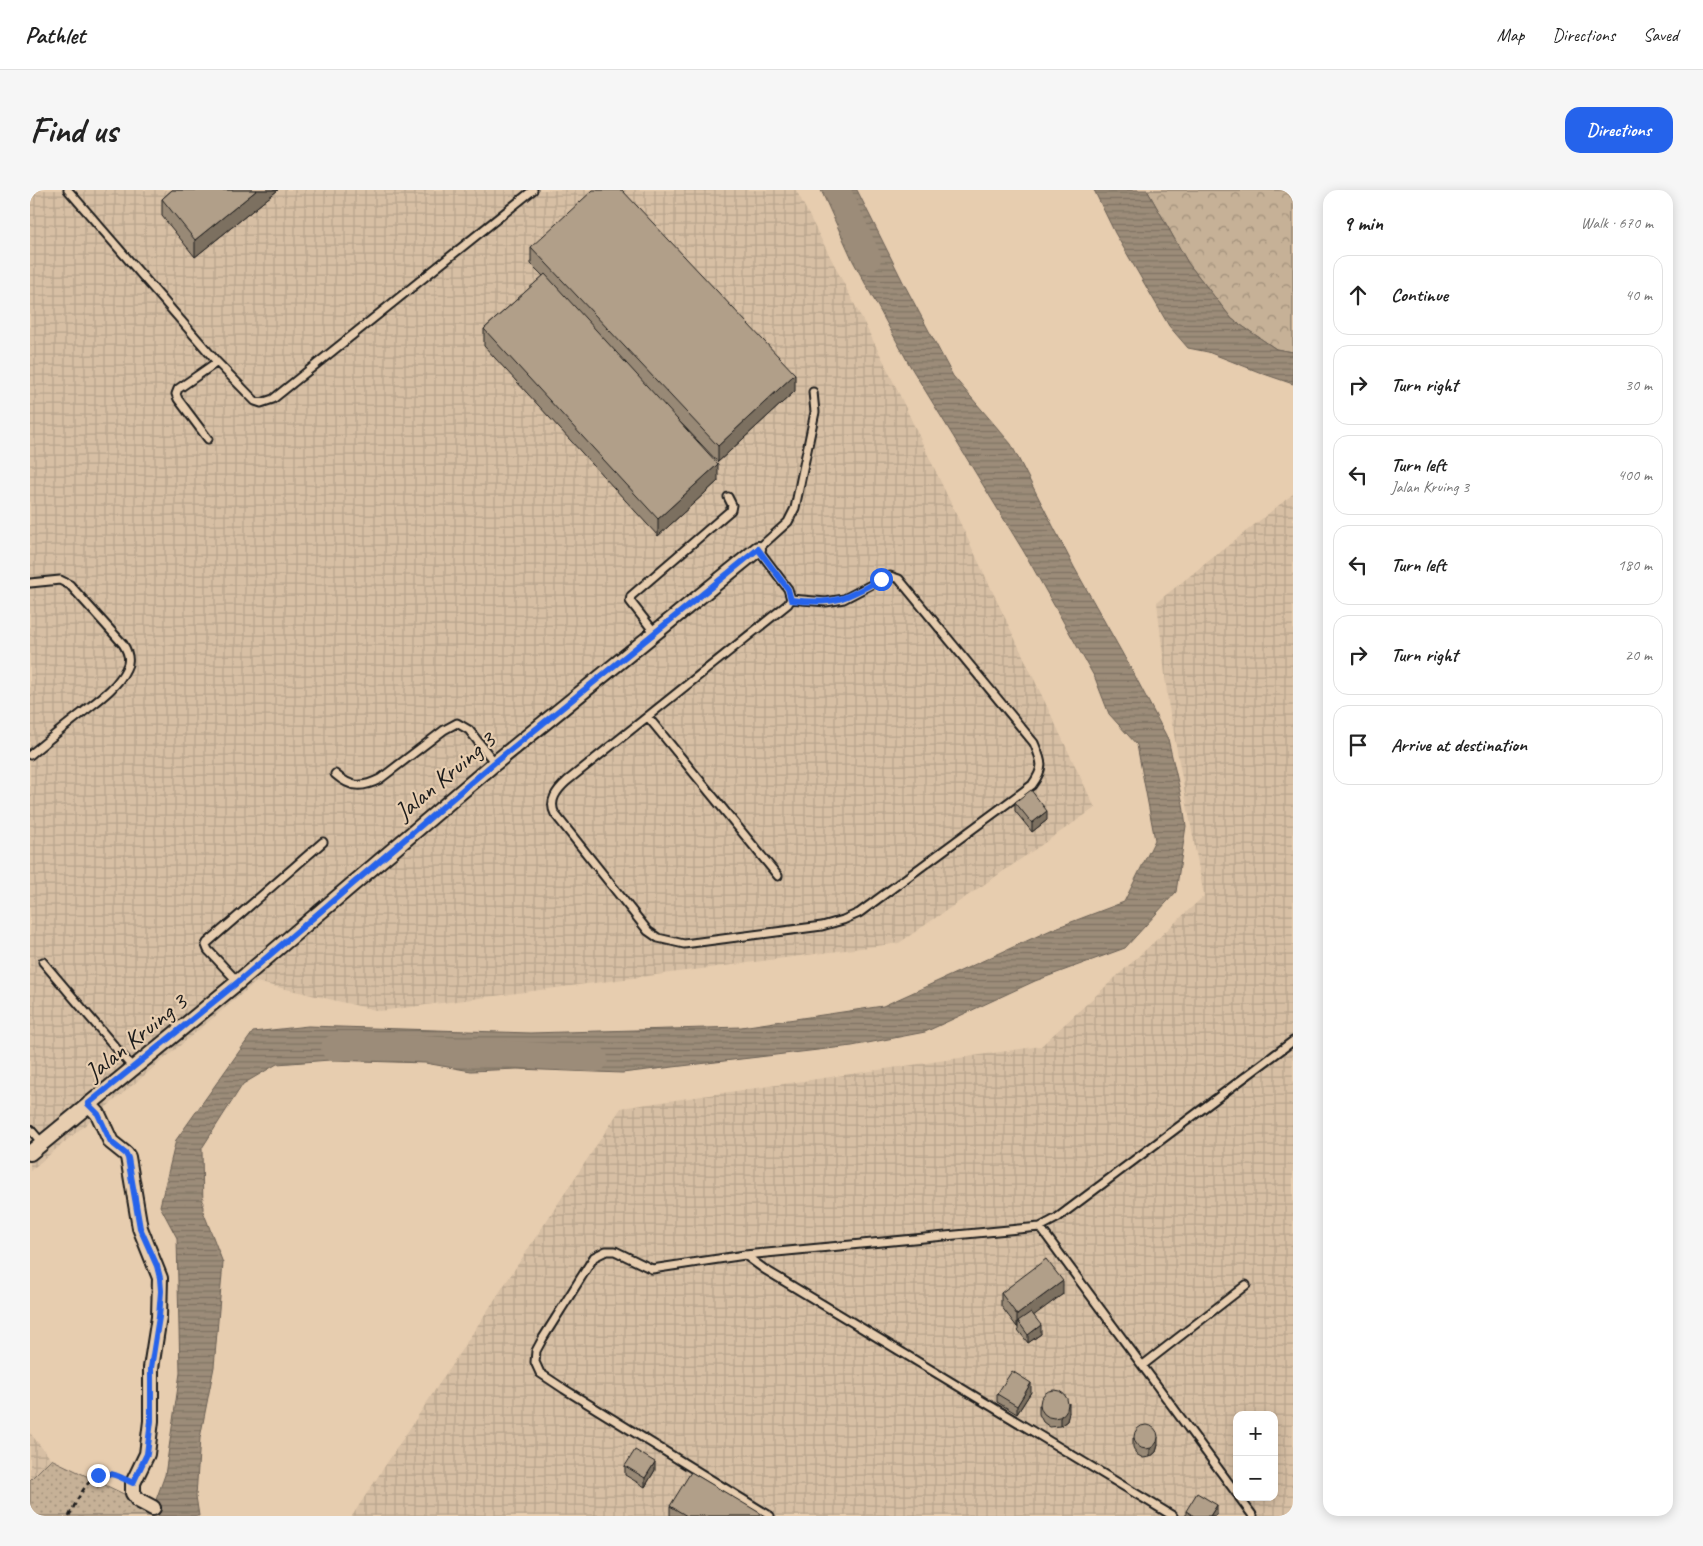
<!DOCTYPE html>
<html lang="en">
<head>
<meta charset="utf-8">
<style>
	:root { --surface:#fff; --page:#f6f6f6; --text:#222; --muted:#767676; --line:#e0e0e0; --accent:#2563eb }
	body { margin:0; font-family:Caveat,sans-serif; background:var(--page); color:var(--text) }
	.controls { position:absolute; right:15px; bottom:15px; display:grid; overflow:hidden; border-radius:10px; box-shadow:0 2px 12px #0003 }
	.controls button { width:45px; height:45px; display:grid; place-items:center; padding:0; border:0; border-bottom:1px solid var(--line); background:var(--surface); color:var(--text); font:25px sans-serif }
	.stop { position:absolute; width:15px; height:15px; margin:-11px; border:4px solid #2563eb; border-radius:50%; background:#fff }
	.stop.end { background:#2563eb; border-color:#fff; box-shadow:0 1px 5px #0008 }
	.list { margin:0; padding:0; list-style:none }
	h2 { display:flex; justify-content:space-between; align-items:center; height:65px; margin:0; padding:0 20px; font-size:21px }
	h2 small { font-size:16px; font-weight:400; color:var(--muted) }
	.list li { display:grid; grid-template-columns:32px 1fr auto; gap:15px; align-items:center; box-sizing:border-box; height:80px; margin:0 10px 10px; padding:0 10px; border:1px solid var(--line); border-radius:15px }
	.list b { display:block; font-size:19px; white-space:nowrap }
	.list p { margin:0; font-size:16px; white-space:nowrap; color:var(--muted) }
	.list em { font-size:16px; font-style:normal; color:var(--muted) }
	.icon { flex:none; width:28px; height:28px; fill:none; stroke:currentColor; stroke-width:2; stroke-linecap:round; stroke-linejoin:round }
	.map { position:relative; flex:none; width:1263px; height:1326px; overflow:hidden; border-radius:15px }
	header { display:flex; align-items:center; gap:30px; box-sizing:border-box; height:70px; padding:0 25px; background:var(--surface); border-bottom:1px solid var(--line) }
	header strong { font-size:24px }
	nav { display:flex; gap:28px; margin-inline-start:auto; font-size:18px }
	.intro { display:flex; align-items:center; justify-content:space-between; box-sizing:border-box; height:120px; padding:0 30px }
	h1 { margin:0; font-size:35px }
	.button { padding:12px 22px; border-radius:15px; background:var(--accent); color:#fff; font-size:18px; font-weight:700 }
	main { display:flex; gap:30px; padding:0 30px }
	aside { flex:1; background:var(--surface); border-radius:15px; box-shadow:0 2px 12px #0003 }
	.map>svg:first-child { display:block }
</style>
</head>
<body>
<header>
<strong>Pathlet</strong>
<nav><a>Map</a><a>Directions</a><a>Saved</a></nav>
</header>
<div class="intro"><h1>Find us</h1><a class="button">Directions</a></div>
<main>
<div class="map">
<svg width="1263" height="1326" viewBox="0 0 1263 1326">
	<defs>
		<pattern id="industrial-grid" width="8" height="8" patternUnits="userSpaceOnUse" patternTransform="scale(1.25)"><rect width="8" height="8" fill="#d7bfa4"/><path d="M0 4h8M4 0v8" fill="none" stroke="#b8a48d"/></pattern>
		<pattern id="grass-dots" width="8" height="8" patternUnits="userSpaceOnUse" patternTransform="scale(1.25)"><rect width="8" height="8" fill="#c6b197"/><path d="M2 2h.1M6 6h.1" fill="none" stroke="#a08f7a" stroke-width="1.8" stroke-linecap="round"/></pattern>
		<pattern id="forest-crowns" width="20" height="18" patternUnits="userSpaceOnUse" patternTransform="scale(1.25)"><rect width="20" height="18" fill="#c6b197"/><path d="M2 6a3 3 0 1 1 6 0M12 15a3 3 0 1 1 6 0" fill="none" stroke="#a08f7a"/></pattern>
		<pattern id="water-rules" width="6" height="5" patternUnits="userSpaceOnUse" patternTransform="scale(1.25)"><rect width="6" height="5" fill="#9c8c79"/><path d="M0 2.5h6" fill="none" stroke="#7e7262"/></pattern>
	</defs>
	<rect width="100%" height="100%" fill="#e7cdaf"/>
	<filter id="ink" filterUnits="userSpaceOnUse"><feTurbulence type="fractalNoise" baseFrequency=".02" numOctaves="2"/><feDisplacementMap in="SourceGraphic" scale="10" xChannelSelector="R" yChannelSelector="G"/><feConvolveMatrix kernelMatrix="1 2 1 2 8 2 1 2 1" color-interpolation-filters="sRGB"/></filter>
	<g filter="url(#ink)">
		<!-- industrial -->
		<path fill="url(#industrial-grid)" fill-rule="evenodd" d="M0 0H766L854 172 1065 618 869 753 350 821 226 792 0 981Z
			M1263 304V1326H322L591 918 1011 856 1174 706 1138 512 1127 412ZM1207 1225H1244V1307H1207Z
			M0 1243 21 1269 0 1290Z"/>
		<!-- grass -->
		<path fill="url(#grass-dots)" stroke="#71665a" d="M21 1269 123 1318V1326H0V1290Z"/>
		<!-- forest -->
		<path fill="url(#forest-crowns)" stroke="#71665a" d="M1117 0H1263V162L1246 159 1202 129 1158 73Z"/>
		<!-- water -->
		<path fill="url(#water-rules)" stroke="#695f54" d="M791 0H827L874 94 923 186 981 254 1044 377 1104 484 1138 549 1153 614 1156 636 1146 702 1095 758 1005 791 895 842 822 856 592 883 487 879 441 881 395 873 300 870 247 874 213 894 172 958 173 1021 193 1073 184 1177 170 1248 166 1306 169 1326H123V1318L135 1285 150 1183 147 1048 130 1016 146 950 223 842 278 836 500 843 711 837 853 816 1023 739 1094 712 1125 650 1107 555 1079 524 1065 488 994 362 879 174 823 71Z
			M1064 0H1117L1158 73 1202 129 1246 159 1263 162V194L1234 184 1178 162 1158 158 1139 136 1085 43Z"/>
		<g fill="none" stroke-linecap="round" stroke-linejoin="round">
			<!-- river -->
			<path stroke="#9c8c79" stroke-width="26" d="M807 0 838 68
				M304 858 339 856 565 869"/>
			<!-- service casing -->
			<g stroke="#1c1c1c" stroke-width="11">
				<path id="service" d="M38 0 187 172 148 199 146 204 148 209 178 249
					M187 172 225 211 231 213 243 209 503 0
					M0 393 30 390 40 395 93 454C98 462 101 470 96 479 87 498 67 511 52 523 34 537 17 551 0 565
					M761 409 796 412 814 409 856 387 860 386 869 389 1004 553C1012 572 1015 577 1002 595L829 723 813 730 792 736 654 754 628 748 618 741 525 624C518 611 527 600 537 591L758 414 761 409 758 399 728 359 758 332 765 318 785 222 783 202
					M625 443 600 411 601 406 701 320 702 315 698 307
					M618 527 748 686
					M305 584C321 598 332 598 350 589L414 540 427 533 439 540 465 573
					M13 772 103 878
					M208 792 178 760 176 755 177 753 293 652
					M0 939 12 953
					M1010 1037 1207 1304
					M715 1065 734 1079 1143 1326
					M1113 1175 1216 1095
					M1209 1307 1223 1326
					M740 1326 534 1199 510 1183 505 1172 506 1161 513 1148 564 1067 576 1061H585L622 1079 715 1065 1010 1037 1027 1028 1263 851"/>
			</g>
			<!-- minor casing -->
			<g stroke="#1c1c1c" stroke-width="18">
				<path id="minor" d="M59 914 68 924 81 952 96 964 98 967 110 1038 130 1088 129 1127 121 1178V1231L117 1264 103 1293V1303L108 1310 123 1318
					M0 963 208 792 465 573 728 359"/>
			</g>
			<!-- path -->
			<path stroke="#1c1c1c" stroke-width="2.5" stroke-dasharray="5 4" stroke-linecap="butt" d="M39 1326C51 1304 61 1273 92 1287"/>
			<!-- service -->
			<use href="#service" stroke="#e7cdaf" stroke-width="7"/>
			<!-- minor -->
			<use href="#minor" stroke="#e7cdaf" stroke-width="14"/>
		</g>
		<!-- wall -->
		<path fill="#988976" stroke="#1c1c1c" d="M142 0H248L165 67 132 26V9Z
			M501 57 765 201 688 272 650 232 688 291 628 346 454 156V139L513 86 501 74Z
			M985 612 1017 630 1002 642 985 621Z
			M971 1103 1033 1104 1003 1125 1011 1144 998 1153 988 1140V1137H987L971 1116Z
			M1001 1202 987 1224 967 1212V1204Z
			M1009 1215 1039 1222 1037 1231 1030 1236 1020 1237 1013 1232 1009 1224Z
			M1103 1248 1128 1255 1126 1262 1120 1267 1113 1268 1106 1264 1103 1257Z
			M595 1276 625 1280 615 1297 595 1285Z
			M640 1316 735 1326H640Z
			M1156 1321 1187 1323 1185 1326H1156Z"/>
		<!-- shaded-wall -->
		<path fill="#7c6f60" stroke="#1c1c1c" d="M227 0H248L165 67V50Z
			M765 184V201L688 272V256Z
			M688 274V291L628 346V329Z
			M1017 621V630L1002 642V633Z
			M1033 1091V1104L991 1135 988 1131V1137H987V1125Z
			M1011 1135V1144L998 1153V1145Z
			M1001 1193V1202L987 1224V1216Z
			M1039 1213V1222L1037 1231 1030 1236V1228Z
			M1128 1247V1255L1126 1262 1120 1267V1259Z
			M625 1272V1280L615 1297V1288Z
			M1187 1315V1323L1185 1326H1180Z"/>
		<!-- building -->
		<path fill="#b19f89" stroke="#1c1c1c" d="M142 0H227L165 50 132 9Z
			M563 0H592L765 184 688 256 501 57Z
			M515 84 688 274 628 329 454 139Z
			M1001 600 1017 621 1002 633 985 612Z
			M1016 1069 1033 1091 987 1125 971 1103Z
			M1001 1122 1011 1135 998 1145 988 1131Z
			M982 1181 1001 1193 987 1216 967 1204Z
			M1010 1214a14 14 0 1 1 28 0a14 14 0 1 1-28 0Z
			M1104 1247a12 12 0 1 1 24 0a12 12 0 1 1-24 0Z
			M605 1260 625 1272 615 1288 595 1276Z
			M661 1282 735 1326H657L640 1316Z
			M1167 1303 1187 1315 1180 1326H1164L1156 1321Z"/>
	</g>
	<g fill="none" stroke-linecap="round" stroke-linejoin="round" filter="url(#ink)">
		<!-- route -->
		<path stroke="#2563eb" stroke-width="6" d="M68 1285C81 1281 90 1287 103 1293L117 1264 121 1231V1178L129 1127 131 1101 130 1088 127 1076 110 1038 98 968 96 964 81 952 68 924 58 914 208 792 464 573 728 359 758 399 761 410C803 415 814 410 851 389"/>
	</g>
	<g text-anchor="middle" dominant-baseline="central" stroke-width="4.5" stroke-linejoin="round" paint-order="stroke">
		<!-- street labels -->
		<g font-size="25" fill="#1c1c1c" stroke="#e7cdaf">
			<text transform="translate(415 586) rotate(-40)">Jalan Kruing 3</text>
			<text transform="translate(106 847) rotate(-39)">Jalan Kruing 3</text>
		</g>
	</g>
</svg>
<div class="controls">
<button>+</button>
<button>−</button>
</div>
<div class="stop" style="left:851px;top:389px"></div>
<div class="stop end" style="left:68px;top:1285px"></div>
</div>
<aside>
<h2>9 min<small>Walk · 670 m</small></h2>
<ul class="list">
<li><svg class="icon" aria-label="ahead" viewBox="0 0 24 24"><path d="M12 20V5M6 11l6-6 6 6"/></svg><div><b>Continue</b></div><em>40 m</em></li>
<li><svg class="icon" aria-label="right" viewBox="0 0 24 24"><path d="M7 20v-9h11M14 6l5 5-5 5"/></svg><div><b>Turn right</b></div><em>30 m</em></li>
<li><svg class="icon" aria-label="left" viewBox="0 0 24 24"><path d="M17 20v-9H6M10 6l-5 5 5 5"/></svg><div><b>Turn left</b><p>Jalan Kruing 3</p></div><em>400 m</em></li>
<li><svg class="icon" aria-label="left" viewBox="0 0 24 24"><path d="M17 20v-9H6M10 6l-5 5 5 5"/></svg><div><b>Turn left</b></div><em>180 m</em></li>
<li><svg class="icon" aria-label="right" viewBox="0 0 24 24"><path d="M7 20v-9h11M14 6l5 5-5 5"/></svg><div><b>Turn right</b></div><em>20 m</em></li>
<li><svg class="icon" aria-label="arrive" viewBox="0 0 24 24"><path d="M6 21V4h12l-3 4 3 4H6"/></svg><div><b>Arrive at destination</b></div></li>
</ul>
</aside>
</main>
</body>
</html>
